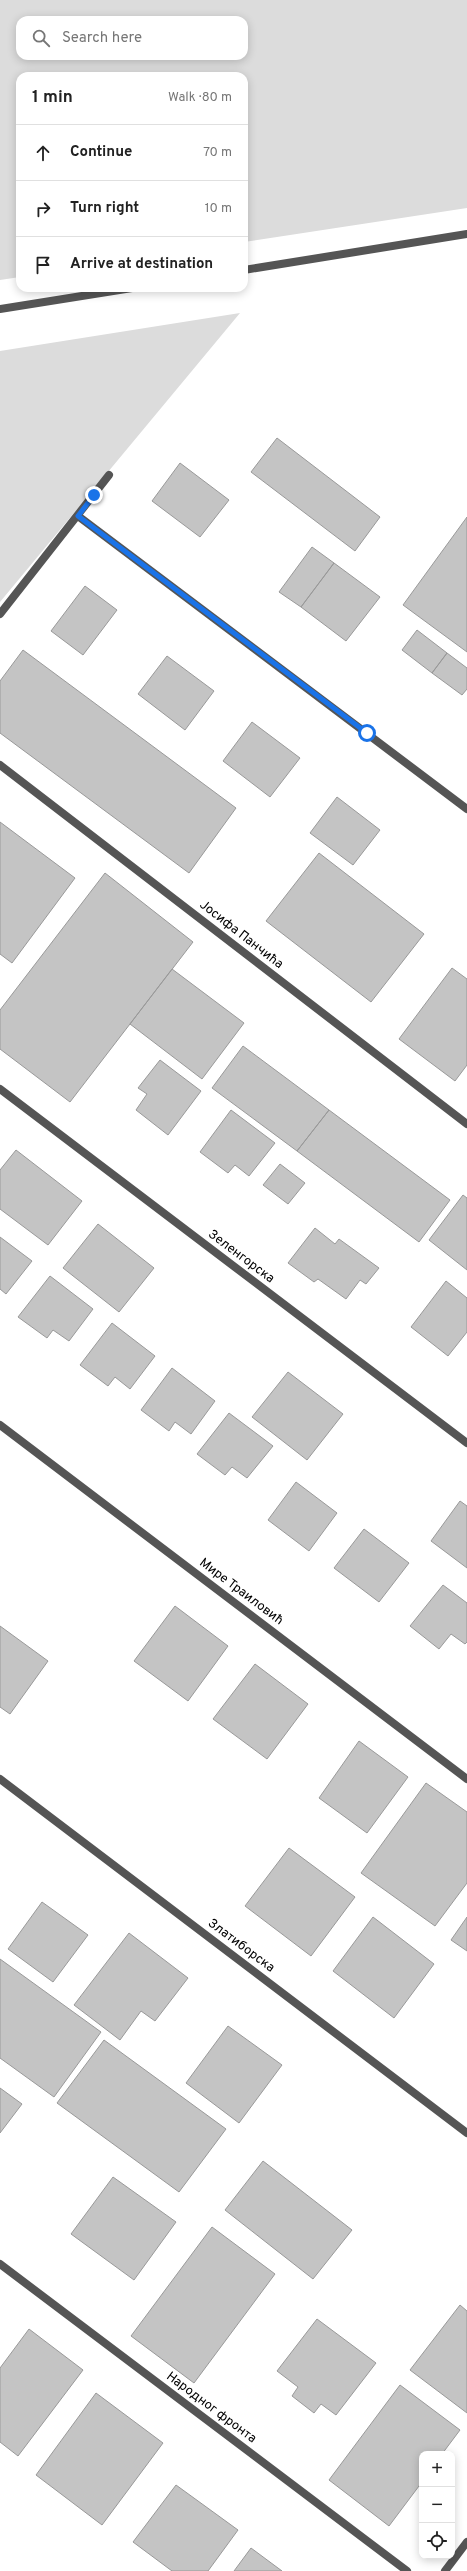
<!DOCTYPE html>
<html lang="en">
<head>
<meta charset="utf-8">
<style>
	:root { --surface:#fff; --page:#f2f2f2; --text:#222; --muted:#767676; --line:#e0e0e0 }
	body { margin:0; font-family:Overpass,sans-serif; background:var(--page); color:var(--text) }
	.controls { position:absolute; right:12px; bottom:12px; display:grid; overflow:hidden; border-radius:8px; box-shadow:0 2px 10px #0003 }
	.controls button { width:36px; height:36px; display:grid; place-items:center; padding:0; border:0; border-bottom:1px solid var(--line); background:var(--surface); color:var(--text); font:20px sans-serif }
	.stop { position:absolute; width:12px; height:12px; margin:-9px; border:3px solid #1a73e8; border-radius:50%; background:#fff }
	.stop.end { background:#1a73e8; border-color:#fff; box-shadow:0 1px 4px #0008 }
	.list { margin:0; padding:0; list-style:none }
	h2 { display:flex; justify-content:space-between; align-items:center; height:52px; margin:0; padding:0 16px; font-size:17px }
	h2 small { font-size:13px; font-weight:400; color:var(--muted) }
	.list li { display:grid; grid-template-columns:26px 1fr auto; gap:12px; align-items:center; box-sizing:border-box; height:56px; padding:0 16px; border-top:1px solid var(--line) }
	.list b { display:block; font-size:15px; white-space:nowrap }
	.list em { font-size:13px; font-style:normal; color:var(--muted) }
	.icon { flex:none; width:22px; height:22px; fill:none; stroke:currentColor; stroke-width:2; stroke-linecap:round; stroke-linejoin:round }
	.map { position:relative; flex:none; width:467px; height:2571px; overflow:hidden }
	.search { position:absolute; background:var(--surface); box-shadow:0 2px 10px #0003; left:16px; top:16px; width:232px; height:44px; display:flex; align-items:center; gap:10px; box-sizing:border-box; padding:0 14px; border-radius:12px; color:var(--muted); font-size:15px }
	.panel { position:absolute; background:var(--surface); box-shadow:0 2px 10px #0003; left:16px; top:72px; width:232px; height:220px; border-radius:12px }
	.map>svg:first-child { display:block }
</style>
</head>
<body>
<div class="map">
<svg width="467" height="2571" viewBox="0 0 467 2571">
	<rect width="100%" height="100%" fill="#fff"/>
	<!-- green -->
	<path fill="#dcdcdc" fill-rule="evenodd" d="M0 0H467V208L244 242V76H20V277L0 280ZM20 20H244V56H20Z
		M240 313 0 602V351Z"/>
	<!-- building -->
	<path fill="#c4c4c4" stroke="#999" d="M277 438 380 517 355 551 251 472Z
		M180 463 229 500 200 537 152 501Z
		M467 517V652L403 605Z
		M312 547 334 563 301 607 279 592Z
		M334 563 380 597 346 641 301 607Z
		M85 586 117 610 83 655 51 631Z
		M417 630 447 653 432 673 402 650Z
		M23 650 236 808 189 873 0 733V681Z
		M447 653 467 668V689L462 695 432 673Z
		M167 656 214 691 185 730 138 694Z
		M252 722 300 758 270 797 223 761Z
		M337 797 380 830 353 865 310 833Z
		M0 822 75 878 12 963 0 954Z
		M319 853 424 934 371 1002 266 921Z
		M105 873 193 942 70 1102 0 1049V1010Z
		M452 968 467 979V1065L455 1081 399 1039Z
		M172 969 244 1023 202 1079 130 1024Z
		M243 1046 329 1110 297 1151 212 1088Z
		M160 1060 201 1091 168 1135 136 1110 147 1094 138 1088Z
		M231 1110 275 1143 249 1176 235 1165 228 1173 200 1152Z
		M329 1110 450 1200 419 1242 297 1151Z
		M16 1150 82 1201 48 1245 0 1209V1170Z
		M280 1164 305 1183 288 1204 263 1185Z
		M463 1195 467 1198V1270L429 1240Z
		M98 1224 154 1268 119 1312 63 1268Z
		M315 1228 335 1244 339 1239 379 1268 366 1284 360 1280 346 1299 318 1279 314 1282 288 1263Z
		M0 1237 32 1261 6 1294 0 1289Z
		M50 1276 93 1309 69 1341 53 1330 47 1338 18 1317Z
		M446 1281 467 1298V1332L448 1356 411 1327Z
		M112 1323 155 1356 130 1389 115 1377 108 1386 80 1365Z
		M172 1368 215 1401 191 1434 175 1422 169 1431 141 1410Z
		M288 1372 343 1414 307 1460 252 1417Z
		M229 1413 273 1446 247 1478 232 1467 225 1475 197 1454Z
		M296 1482 337 1513 309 1551 268 1520Z
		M460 1501 467 1506V1568L431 1541Z
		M364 1529 409 1563 379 1602 334 1568Z
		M443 1585 467 1603V1642L465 1644 451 1634 439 1649 410 1626Z
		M175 1606 228 1646 188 1701 134 1661Z
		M0 1626 48 1661 10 1714 0 1707Z
		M255 1664 308 1704 267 1759 213 1719Z
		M359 1741 408 1777 367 1833 319 1798Z
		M426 1783 467 1812V1883L435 1926 361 1873Z
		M289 1848 355 1897 311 1956 245 1906Z
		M42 1902 88 1935 53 1982 8 1949Z
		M373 1917 434 1964 394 2018 333 1971Z
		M467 1917V1951L451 1940Z
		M129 1933 188 1978 155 2021 141 2011 120 2040 74 2005Z
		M0 1959 101 2032 54 2097 0 2058Z
		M228 2026 282 2065 239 2123 186 2083Z
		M104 2040 226 2129 179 2192 57 2103Z
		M0 2088 22 2104 0 2133Z
		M263 2161 352 2230 313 2279 225 2210Z
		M113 2177 176 2222 134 2280 71 2234Z
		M212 2227 275 2274 194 2383 131 2336Z
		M460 2305 467 2311V2413L410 2370Z
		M317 2319 376 2363 336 2415 321 2404 314 2413 292 2396 298 2387 277 2371Z
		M29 2329 83 2370 18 2456 0 2442V2368Z
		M400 2385 460 2430 442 2454H422V2482L389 2526 329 2480Z
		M96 2393 163 2443 102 2525 36 2475Z
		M176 2485 238 2530 208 2571H172L133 2542Z
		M251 2548 282 2571H234Z"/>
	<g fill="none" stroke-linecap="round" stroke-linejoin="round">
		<!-- service -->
		<path stroke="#555" stroke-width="8" d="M244 270 467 234
			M0 309 132 288
			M445 2571 467 2542"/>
		<!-- minor -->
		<path stroke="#555" stroke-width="8" d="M78 516 467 809
			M0 614 109 475
			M0 765 467 1124
			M0 1089 467 1443
			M0 1425 467 1779
			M0 1779 467 2133
			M0 2264 407 2571"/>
	</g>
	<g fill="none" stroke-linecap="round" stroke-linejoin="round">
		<!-- route -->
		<path stroke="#1a73e8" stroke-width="5" d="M94 495 78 516 367 733"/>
	</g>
	<g text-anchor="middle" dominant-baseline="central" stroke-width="3" stroke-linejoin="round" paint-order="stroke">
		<!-- street labels -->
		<g font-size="13" fill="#000" stroke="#fff">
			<text transform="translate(241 935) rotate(38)">Јосифа Панчића</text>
			<text transform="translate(241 1257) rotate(37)">Зеленгорска</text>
			<text transform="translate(241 1592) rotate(37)">Мире Траиловић</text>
			<text transform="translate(241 1946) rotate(37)">Златиборска</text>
			<text transform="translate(211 2408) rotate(37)">Народног фронта</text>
		</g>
	</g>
</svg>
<div class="controls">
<button>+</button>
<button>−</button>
<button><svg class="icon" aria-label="locate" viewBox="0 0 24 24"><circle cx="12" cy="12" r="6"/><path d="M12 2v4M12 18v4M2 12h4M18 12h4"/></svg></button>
</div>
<div class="stop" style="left:367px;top:733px"></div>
<div class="stop end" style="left:94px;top:495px"></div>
<div class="search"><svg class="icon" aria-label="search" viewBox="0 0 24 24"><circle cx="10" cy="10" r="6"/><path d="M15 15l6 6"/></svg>Search here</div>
<section class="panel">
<h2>1 min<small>Walk · 80 m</small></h2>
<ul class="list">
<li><svg class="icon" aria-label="ahead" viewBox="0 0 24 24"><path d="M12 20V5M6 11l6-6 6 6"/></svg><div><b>Continue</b></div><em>70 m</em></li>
<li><svg class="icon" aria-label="right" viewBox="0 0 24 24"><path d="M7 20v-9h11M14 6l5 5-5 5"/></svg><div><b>Turn right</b></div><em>10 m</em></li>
<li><svg class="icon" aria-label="arrive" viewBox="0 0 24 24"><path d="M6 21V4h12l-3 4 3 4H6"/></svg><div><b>Arrive at destination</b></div></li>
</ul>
</section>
</div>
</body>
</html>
